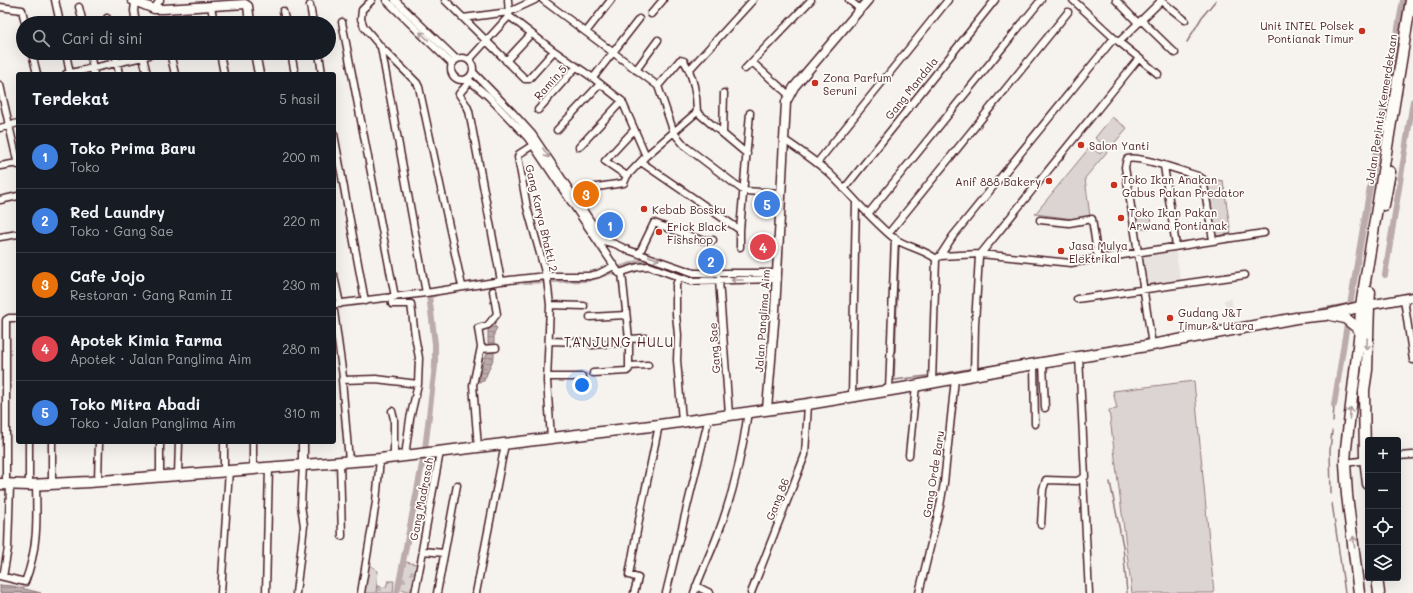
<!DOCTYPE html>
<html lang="id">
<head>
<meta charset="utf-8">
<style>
	:root { --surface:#171b24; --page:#242831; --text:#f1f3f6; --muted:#9ea1a6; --line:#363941; --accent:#ea580c }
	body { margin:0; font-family:Mali,sans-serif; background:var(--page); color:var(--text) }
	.controls { position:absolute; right:12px; bottom:12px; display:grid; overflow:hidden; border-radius:4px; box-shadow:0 4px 16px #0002 }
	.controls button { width:36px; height:36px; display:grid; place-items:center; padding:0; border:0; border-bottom:1px solid var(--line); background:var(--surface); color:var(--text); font:20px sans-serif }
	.you { position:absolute; left:582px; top:385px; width:14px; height:14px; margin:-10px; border:3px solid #fff; border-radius:50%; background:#1a73e8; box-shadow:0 0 0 6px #1a73e833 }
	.badge { display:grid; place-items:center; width:26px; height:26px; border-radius:50%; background:var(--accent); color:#fff; font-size:13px; font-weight:700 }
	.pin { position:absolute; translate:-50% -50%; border:2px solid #fff; box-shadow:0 1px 4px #0006 }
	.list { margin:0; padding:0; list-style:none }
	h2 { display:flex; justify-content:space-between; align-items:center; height:52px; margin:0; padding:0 16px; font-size:17px }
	h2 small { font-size:13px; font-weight:400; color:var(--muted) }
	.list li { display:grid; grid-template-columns:26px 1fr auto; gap:12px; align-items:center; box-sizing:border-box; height:64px; padding:0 16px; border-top:1px solid var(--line) }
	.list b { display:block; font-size:15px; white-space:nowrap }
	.list p { margin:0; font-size:13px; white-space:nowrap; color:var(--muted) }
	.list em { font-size:13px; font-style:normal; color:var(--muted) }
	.icon { flex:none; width:22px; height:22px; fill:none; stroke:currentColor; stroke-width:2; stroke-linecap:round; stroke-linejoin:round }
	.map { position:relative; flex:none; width:1413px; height:593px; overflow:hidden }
	.search { position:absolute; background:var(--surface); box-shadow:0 4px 16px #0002; left:16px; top:16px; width:320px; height:44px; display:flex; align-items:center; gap:10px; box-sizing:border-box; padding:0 14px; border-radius:22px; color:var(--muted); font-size:15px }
	.panel { position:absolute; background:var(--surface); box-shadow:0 4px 16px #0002; left:16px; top:72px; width:320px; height:372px; border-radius:4px }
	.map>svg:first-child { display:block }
</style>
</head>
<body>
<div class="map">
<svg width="1413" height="593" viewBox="0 0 1413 593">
	<defs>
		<pattern id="cemetery-stones" width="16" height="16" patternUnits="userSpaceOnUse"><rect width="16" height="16" fill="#dcd4d2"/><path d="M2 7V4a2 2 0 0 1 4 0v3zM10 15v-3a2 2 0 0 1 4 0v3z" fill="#beb6b4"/></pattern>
		<pattern id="water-rules" width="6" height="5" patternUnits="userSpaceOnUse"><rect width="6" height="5" fill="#bbabac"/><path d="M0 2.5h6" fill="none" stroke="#9a8b8c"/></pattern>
	</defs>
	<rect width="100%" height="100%" fill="#f6f3ef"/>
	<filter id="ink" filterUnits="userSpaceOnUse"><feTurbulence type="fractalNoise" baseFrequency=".025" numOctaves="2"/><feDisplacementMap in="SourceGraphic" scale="8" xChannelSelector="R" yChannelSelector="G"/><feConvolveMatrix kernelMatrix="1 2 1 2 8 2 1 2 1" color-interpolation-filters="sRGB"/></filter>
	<g filter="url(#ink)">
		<!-- built -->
		<path fill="#e9e3e0" d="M1175 248 1181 281 1147 286 1142 254Z
			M1231 298 1235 317 1227 318 1224 300Z"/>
		<!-- green -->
		<path fill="#dcd4d2" stroke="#937a7e" d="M1112 117 1127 128 1085 178 1090 217 1074 219 1035 214 1090 147 1100 154 1106 147 1095 138Z
			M1207 178 1223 181 1231 234 1216 236Z
			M1151 214 1152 228 1136 230 1134 217Z
			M1194 381 1214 593H1132L1109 410 1117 409 1113 391Z
			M368 561 371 562V566L378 571 376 593H363Z"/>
		<!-- cemetery -->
		<path fill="url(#cemetery-stones)" stroke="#937a7e" d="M405 562 417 564 413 592 400 589Z
			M388 581H394L393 593H377L378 586 386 587Z"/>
		<!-- water -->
		<path fill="url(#water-rules)" stroke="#8e7378" d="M493 325 497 328 494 333V357L484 381 479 382V374L488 351V330Z
			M0 585 13 586 41 593H0Z"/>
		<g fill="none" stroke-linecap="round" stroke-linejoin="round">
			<!-- stream -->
			<path stroke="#8e7378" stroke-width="1.5" d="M1078 0 1084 6
				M1187 42 1202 17 1216 0
				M899 244 894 380 927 376
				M938 275 939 259
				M1299 313 1351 303
				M978 368 1124 344
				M934 375 969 369
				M1333 422 1334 405
				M1110 482 1123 546 1127 593
				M1331 494 1330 451 1332 431
				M1332 503 1345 593"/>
			<!-- canal -->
			<path stroke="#bbabac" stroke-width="6" d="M1385 275 1413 101
				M525 281 588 279 646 260 693 276H700
				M1349 311 1376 151 1403 0
				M1334 405 1347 324
				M397 593 425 449 435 366V344L429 295 435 294"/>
			<!-- minor casing -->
			<g stroke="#4a1f2b" stroke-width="9">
				<path id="minor" d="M55 0 60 23
					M372 0 362 10 361 19 364 27 381 47 417 83 419 87 462 286
					M386 0 451 63
					M395 0 456 59
					M445 0 525 79H529L554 51
					M508 0 509 16 554 51 593 78 622 101 646 156
					M543 0 658 86 674 133 686 147 744 191 780 193
					M849 0 860 9
					M1116 0 1138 23
					M1160 0 1185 20
					M135 2 134 11 136 23
					M310 5 313 23
					M211 6 214 23
					M0 7 22 10 25 23
					M79 7 83 23
					M154 9 160 0
					M283 11 286 23
					M651 14 663 0
					M107 18 108 23
					M463 18 509 12 535 0
					M1141 20 1175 53
					M342 22 395 297
					M586 32 611 0
					M1119 42 1161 1
					M381 47 426 293
					M32 53 37 74
					M66 53 70 74
					M90 53 94 74
					M115 53 119 74
					M142 53 147 74
					M170 53 175 74
					M220 53 224 74
					M291 53 295 74
					M319 53 322 74
					M451 69a11 11 0 1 1 22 0a11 11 0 1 1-22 0Z
					M1139 58 1158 74
					M469 60 509 16
					M506 61 531 34
					M752 62 789 95
					M745 69 811 0
					M636 70 658 40
					M689 70 753 0
					M473 72 513 113 532 134 604 241 615 244 628 250 694 273H777
					M66 74 143 57 155 53
					M593 78 639 19
					M467 79 470 81 488 96 528 138 619 273 638 267 649 266 690 281 776 279
					M470 81 459 94 467 106 469 111 501 281
					M0 85 18 165
					M658 86 680 60 684 61C693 75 697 95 697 112L747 154
					M538 110 576 67
					M0 128 18 123
					M557 130 600 84
					M723 133 724 93
					M334 134 365 301
					M783 139C799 150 816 161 830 174 852 195 871 220 895 239 907 247 926 250 936 259
					M533 145 519 154 518 157 527 207 547 279 550 305 547 381 551 438
					M579 147 622 101
					M641 162 740 230
					M817 163 948 0
					M0 166 18 163
					M1164 166 1176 246
					M627 176 605 161 634 130
					M844 189 995 0
					M574 197 590 188 624 183 627 176 646 156 697 112
					M0 200 18 196
					M868 214 1041 0
					M1040 220 1069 223 1092 219 1098 259
					M889 233 1068 12
					M0 237 18 234
					M740 247V230L750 113
					M639 254 654 223 701 240H713
					M940 256 953 236 1114 38
					M936 259 940 256 980 254 1071 263 1264 233
					M334 276 340 304
					M679 278 676 285V314L678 335 677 360 682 421
					M719 280 729 414
					M391 297 392 304H411L415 336 419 358 418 384 410 419 405 456
					M1077 299 1245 275
					M1404 299 1413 360
					M334 304 426 293 501 281 546 276H589L598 274 614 266
					M550 305 584 306
					M334 311 343 377 342 380
					M590 317 626 315
					M629 339 646 338
					M549 341 581 342
					M592 345 629 342
					M1152 345 1125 167 1127 159C1139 155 1184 172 1198 176L1203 179 1213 240
					M481 349 496 348
					M1043 363 1045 408
					M1034 365 1035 424
					M629 366 648 365
					M593 373 627 371 629 369V339L622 273
					M974 375 975 324 979 256 1139 58 1114 38 1073 0
					M547 377H583
					M932 383 936 259
					M889 390 895 238
					M852 396 856 202
					M392 411 394 419V457
					M29 442V485
					M52 442V484
					M478 447 473 385 481 347 478 328 488 325 497 314 493 291
					M440 452 422 550 423 551 444 553
					M909 455 916 386
					M1398 456 1413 455
					M349 461 342 380 376 379 418 384
					M340 462 342 536
					M1345 463 1367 460
					M253 468V442
					M224 471V442
					M178 475 179 442
					M160 476V442
					M1083 478 1089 593
					M98 481 99 442
					M6 485V320L9 318H18
					M1041 525 1043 489 1046 480 1077 481 1085 477 1079 356
					M0 576 25 582C38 549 37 520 36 485
					M3 577 8 548 10 485
					M696 586 710 593
					M221 593 229 470
					M266 593 269 467
					M296 593 304 526 301 505 303 464
					M361 593 376 502 380 459
					M415 593 423 551
					M437 593 457 485
					M476 593 505 444
					M634 593 638 578 629 575 639 520 659 425
					M666 593 709 417
					M694 593C700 575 709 557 716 539 732 499 742 455 748 412
					M751 593 805 455 808 404
					M919 593 940 506 944 483 955 379"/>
			</g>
			<!-- tertiary casing -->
			<g stroke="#4a1f2b" stroke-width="11">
				<path id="tertiary" d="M132 0 154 9H164L245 4 248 6 250 23
					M255 53 259 74
					M1369 305 1413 297
					M767 409 775 311 786 102 794 87 868 0
					M303 464V442"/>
			</g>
			<!-- primary casing -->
			<g stroke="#4a1f2b" stroke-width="13">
				<path id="primary" d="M1331 315 1345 318 1360 330
					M0 484 29 485 89 482 380 459 659 425 808 404 909 387 1005 369 1152 345 1296 318 1326 315 1368 305"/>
			</g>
			<!-- trunk casing -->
			<g stroke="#4a1f2b" stroke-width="13">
				<path id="trunk" d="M1384 205 1390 172
					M1368 484 1365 458 1364 390 1367 370 1369 305 1370 292
					M1377 578 1379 593
					M1359 593 1347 495 1345 463 1346 448 1360 330 1361 306 1411 0"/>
			</g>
			<!-- minor -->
			<use href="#minor" stroke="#fdfcf7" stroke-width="6"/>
			<!-- tertiary -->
			<use href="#tertiary" stroke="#fdfcf7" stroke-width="8"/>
			<!-- primary -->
			<use href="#primary" stroke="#fdfcf7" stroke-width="10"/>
			<!-- trunk -->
			<use href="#trunk" stroke="#fdfcf7" stroke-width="10"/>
		</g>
		<!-- one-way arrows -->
		<defs><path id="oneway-shaft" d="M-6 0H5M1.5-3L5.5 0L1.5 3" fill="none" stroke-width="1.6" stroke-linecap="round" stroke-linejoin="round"/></defs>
		<g stroke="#ac999b">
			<use href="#oneway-shaft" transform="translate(424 36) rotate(-136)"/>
			<use href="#oneway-shaft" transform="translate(546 153) rotate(56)"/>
			<use href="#oneway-shaft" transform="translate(654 258) rotate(19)"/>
			<use href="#oneway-shaft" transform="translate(737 280) rotate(180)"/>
			<use href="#oneway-shaft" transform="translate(1367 344) rotate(92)"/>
			<use href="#oneway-shaft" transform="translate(1350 413) rotate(-84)"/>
			<use href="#oneway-shaft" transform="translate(1354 542) rotate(-96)"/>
		</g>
	</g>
	<!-- markers -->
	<g fill="#c8321e" stroke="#fdfcf7" stroke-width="1.5">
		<circle cx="1362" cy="31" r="4"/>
		<circle cx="815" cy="83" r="4"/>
		<circle cx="1081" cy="145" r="4"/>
		<circle cx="1049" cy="181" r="4"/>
		<circle cx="1114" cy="185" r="4"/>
		<circle cx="644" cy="209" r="4"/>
		<circle cx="1121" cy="218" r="4"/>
		<circle cx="659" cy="232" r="4"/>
		<circle cx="1061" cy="251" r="4"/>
		<circle cx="1170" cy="318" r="4"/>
	</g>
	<g text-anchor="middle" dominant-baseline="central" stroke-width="3.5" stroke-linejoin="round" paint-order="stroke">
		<!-- poi labels -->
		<g font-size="11" fill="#4a1f2b" stroke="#fdfcf7" text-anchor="start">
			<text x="1354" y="25" text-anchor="end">Unit INTEL Polsek<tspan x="1354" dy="13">Pontianak Timur</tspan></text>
			<text x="823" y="77">Zona Parfum<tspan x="823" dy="13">Seruni</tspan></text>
			<text x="1089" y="145">Salon Yanti</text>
			<text x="1122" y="179">Toko Ikan Anakan<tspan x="1122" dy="13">Gabus Pakan Predator</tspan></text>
			<text x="1041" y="181" text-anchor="end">Anif 888 Bakery</text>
			<text x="652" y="209">Kebab Bossku</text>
			<text x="1129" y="212">Toko Ikan Pakan<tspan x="1129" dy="13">Arwana Pontianak</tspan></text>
			<text x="667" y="226">Erick Black<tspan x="667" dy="13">Fishshop</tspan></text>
			<text x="1069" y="245">Jasa Mulya<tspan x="1069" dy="13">Elektrikal</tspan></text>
			<text x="1178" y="312">Gudang J&amp;T<tspan x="1178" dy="13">Timur &amp; Utara</tspan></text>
		</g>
		<!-- street labels -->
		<g font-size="11" fill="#4a1f2b" stroke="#fdfcf7">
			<text transform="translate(550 82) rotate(-48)">Ramin 5</text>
			<text transform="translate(911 88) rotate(-51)">Gang Mandala</text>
			<text transform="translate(1381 109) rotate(-81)">Jalan Perintis Kemerdekaan</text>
			<text transform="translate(542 218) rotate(77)">Gang Karya Bhakti 2</text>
			<text transform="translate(762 321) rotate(-86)">Jalan Panglima Aim</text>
			<text transform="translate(714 348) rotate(-94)">Gang Sae</text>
			<text transform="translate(933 474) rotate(-81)">Gang Orde Baru</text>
			<text transform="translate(421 499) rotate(-79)">Gang Madrasah</text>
			<text transform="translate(777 499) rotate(-68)">Gang 86</text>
		</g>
		<!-- quarter labels -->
		<g font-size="13" letter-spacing="1" fill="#4a1f2b" stroke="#fdfcf7">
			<text x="619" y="341">TANJUNG HULU</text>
		</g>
	</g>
</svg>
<div class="controls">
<button>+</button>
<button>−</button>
<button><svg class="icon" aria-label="locate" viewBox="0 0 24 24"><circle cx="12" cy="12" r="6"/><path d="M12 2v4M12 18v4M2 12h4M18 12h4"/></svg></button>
<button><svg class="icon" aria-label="layers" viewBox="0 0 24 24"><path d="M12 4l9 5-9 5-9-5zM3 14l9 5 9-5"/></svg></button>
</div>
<div class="you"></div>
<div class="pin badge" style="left:610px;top:225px;background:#3f7fe0">1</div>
<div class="pin badge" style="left:711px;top:261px;background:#3f7fe0">2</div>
<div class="pin badge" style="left:586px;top:194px;background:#e8710a">3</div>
<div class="pin badge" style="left:763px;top:247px;background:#e0444e">4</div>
<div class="pin badge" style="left:767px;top:204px;background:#3f7fe0">5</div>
<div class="search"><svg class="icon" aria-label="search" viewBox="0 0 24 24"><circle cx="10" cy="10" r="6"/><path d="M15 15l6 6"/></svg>Cari di sini</div>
<section class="panel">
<h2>Terdekat<small>5 hasil</small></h2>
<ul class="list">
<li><span class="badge" style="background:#3f7fe0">1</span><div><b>Toko Prima Baru</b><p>Toko</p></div><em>200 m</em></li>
<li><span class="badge" style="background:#3f7fe0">2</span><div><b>Red Laundry</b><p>Toko · Gang Sae</p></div><em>220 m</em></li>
<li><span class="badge" style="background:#e8710a">3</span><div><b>Cafe Jojo</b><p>Restoran · Gang Ramin II</p></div><em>230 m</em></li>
<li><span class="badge" style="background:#e0444e">4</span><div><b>Apotek Kimia Farma</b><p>Apotek · Jalan Panglima Aim</p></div><em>280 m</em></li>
<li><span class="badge" style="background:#3f7fe0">5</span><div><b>Toko Mitra Abadi</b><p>Toko · Jalan Panglima Aim</p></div><em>310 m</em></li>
</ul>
</section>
</div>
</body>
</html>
